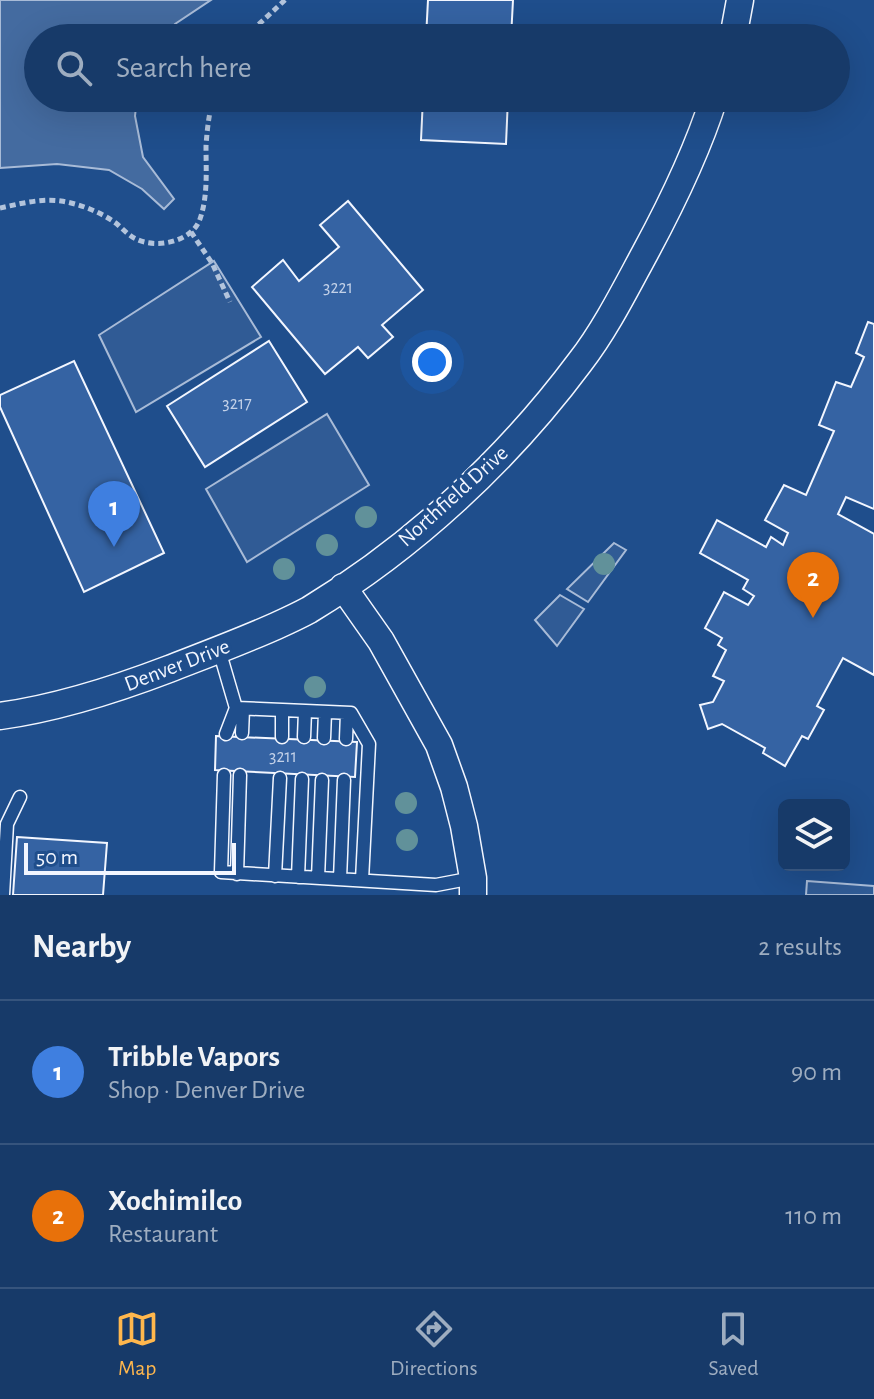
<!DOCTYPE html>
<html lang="en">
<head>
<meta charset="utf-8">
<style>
	:root { --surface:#173a69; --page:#244571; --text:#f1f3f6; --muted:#9eadc0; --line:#36547d; --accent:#ffb74d }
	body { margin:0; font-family:"Alegreya Sans",sans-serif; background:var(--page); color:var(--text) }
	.controls { position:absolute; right:24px; bottom:24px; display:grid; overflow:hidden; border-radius:12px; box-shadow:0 8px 32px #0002 }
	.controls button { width:72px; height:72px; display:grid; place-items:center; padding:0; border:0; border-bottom:2px solid var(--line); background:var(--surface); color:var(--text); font:40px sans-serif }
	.scale { position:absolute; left:24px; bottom:20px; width:212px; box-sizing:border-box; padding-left:8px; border:4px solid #f2f6ff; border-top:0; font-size:22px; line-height:28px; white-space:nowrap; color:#f2f6ff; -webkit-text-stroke:6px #1f4e8c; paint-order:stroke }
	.you { position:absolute; left:432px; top:362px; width:28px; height:28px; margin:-20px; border:6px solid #fff; border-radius:50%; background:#1a73e8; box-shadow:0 0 0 12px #1a73e833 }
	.badge { display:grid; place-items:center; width:52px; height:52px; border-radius:50%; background:var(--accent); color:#fff; font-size:26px; font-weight:700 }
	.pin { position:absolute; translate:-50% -66px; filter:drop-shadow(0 2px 4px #0008) }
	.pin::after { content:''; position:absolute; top:42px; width:28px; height:24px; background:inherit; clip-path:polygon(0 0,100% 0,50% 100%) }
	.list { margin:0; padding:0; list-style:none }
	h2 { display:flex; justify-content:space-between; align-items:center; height:104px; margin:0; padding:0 32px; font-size:34px }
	h2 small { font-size:26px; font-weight:400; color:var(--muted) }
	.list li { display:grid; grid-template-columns:52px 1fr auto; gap:24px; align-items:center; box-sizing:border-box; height:144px; padding:0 32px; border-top:2px solid var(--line) }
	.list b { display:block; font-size:30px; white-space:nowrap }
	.list p { margin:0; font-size:26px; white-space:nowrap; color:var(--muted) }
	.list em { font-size:26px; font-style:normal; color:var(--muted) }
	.icon { flex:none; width:44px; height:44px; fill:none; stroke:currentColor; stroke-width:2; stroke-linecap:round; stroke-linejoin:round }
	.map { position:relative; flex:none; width:874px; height:895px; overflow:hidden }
	.search { position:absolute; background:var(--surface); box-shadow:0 8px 32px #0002; left:24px; right:24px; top:24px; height:88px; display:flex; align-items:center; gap:20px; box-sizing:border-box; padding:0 28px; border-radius:44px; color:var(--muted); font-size:30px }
	.sheet { height:392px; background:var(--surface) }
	nav { display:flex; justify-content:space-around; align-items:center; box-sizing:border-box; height:112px; border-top:2px solid var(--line); background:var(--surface); font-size:22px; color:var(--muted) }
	nav a { display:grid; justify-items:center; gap:4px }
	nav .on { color:var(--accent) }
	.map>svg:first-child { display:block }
</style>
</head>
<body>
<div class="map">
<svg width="874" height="895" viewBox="0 0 874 895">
	<rect width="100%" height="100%" fill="#1f4e8c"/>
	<!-- built -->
	<path fill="#305b95" stroke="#a8bbd7" stroke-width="2" d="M214 261 261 337 136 412 99 335Z
		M327 414 369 485 247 562 206 489Z
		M614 543 626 550 588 602 567 589Z
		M560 595 584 609 557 646 535 620Z
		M807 881 874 886V895H806Z"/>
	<!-- water -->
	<path fill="#446ba0" stroke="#a8bbd7" stroke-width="2" d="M0 0H211L175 24 163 38H38V98H137L135 116 143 157 174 199 164 209 142 189 109 170 57 164 0 168Z"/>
	<!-- building -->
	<path fill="#3563a3" stroke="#f2f6ff" stroke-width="2" d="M428 0H513L511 38H426Z
		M423 98H508L506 144 421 140Z
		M348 201 423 290 382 325 393 337 368 358 358 347 325 374 252 287 283 260 299 281 339 247 320 225Z
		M868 322 874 324V509L846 497 838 514 874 534V675L843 658 817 706 824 710 808 739 802 736 785 766 763 753 765 748 722 724 708 729 700 705 713 702 724 681 713 676 726 650 718 645 722 638 705 628 724 592 748 605 754 596 743 589 748 580 700 553 717 520 766 547 771 537 783 545 788 533 765 520 784 485 806 495 834 431 819 425 836 382 851 387 864 357 856 353Z
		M269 341 307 402 205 467 167 406Z
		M74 361 164 553 84 592 0 407V395Z
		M216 736 357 742 355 777 215 770Z
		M17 837 107 843 103 895H13Z"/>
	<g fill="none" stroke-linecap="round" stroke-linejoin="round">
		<!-- service casing -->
		<g stroke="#f2f6ff" stroke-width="15">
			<path id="service" d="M219 650 236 708 351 713 369 744 362 880
				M242 733 243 709
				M226 734 236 708
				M282 737V710
				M304 737 305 711
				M324 738 325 712
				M346 739 347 713
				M224 775 221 872 436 885 473 878
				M237 874 240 775
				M275 876 280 778
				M298 877 302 779
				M318 878 322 780
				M340 879 344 780
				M3 895 7 824 20 797"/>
		</g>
		<!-- minor casing -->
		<g stroke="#f2f6ff" stroke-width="29">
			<path id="minor" d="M733 38 740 0
				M343 587 381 641 439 745 454 787 464 826 473 878V895
				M0 716C58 708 114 690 169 669 205 655 240 642 276 626 287 621 298 616 309 610 413 547 507 460 580 362 605 330 626 288 645 253 672 203 697 152 714 98"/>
		</g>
		<!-- path -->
		<path stroke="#b3c4dc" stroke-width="5" stroke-dasharray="6 4" stroke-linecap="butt" d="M244 38 285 0
			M0 208C19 204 41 198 61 201 80 204 101 212 117 224 123 229 129 236 136 239 156 249 192 242 200 219 208 196 206 171 206 146 207 130 209 114 213 98
			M191 232 212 263 230 302"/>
		<!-- service -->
		<use href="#service" stroke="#1f4e8c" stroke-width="12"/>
		<!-- minor -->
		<use href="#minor" stroke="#1f4e8c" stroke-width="26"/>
	</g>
	<!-- trees -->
	<g fill="#61919a">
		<circle cx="366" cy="517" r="11"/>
		<circle cx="327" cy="545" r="11"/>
		<circle cx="604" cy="564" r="11"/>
		<circle cx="284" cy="569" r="11"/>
		<circle cx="315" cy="687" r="11"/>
		<circle cx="406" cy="803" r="11"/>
		<circle cx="407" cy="840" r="11"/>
	</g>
	<g text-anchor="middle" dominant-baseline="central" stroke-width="6" stroke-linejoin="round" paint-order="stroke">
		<!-- number labels -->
		<g font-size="18" fill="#c3d1e8">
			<text x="338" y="288">3221</text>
			<text x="237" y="404">3217</text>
			<text x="283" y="757">3211</text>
		</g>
		<!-- street labels -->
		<g font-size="22" fill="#f2f6ff" stroke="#1f4e8c">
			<text transform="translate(453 496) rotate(-42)">Northfield Drive</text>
			<text transform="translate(177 665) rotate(-21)">Denver Drive</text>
		</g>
	</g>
</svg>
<div class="controls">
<button><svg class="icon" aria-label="layers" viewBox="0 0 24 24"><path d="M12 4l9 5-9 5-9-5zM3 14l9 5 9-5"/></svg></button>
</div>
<div class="scale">50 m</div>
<div class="you"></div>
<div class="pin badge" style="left:114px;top:547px;background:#3f7fe0">1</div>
<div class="pin badge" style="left:813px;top:618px;background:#e8710a">2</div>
<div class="search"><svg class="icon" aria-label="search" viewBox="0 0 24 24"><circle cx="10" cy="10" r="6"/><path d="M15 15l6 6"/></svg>Search here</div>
</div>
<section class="sheet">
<h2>Nearby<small>2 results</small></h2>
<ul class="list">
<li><span class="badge" style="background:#3f7fe0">1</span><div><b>Tribble Vapors</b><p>Shop · Denver Drive</p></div><em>90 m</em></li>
<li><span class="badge" style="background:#e8710a">2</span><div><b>Xochimilco</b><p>Restaurant</p></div><em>110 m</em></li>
</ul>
</section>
<nav>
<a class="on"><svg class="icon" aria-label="map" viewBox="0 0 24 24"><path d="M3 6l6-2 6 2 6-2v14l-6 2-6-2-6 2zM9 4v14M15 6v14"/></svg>Map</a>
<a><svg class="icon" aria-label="directions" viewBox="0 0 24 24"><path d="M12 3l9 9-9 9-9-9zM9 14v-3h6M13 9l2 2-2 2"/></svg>Directions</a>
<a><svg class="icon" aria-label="saved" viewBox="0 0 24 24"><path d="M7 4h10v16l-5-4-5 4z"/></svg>Saved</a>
</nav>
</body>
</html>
